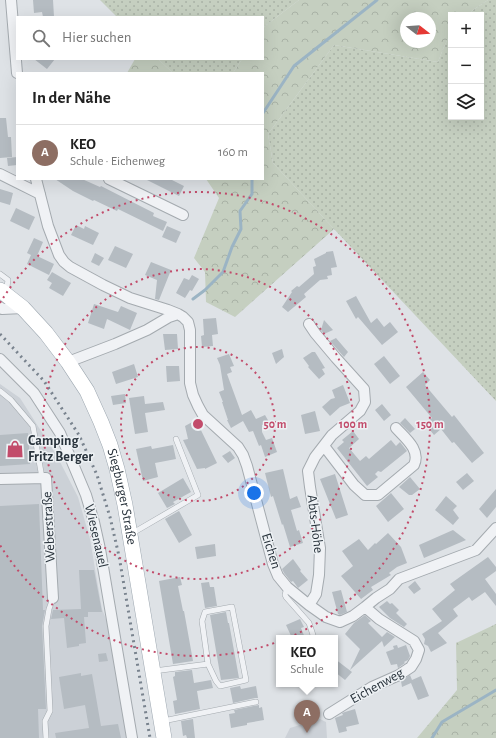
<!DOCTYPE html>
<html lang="de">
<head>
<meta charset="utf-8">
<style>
	:root { --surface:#fff; --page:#f2f2f2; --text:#222; --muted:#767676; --line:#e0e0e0; --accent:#c24c6b }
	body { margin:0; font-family:"Alegreya Sans",sans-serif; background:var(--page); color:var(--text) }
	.controls { position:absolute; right:12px; top:12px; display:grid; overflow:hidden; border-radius:0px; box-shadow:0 4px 16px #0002 }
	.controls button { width:36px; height:36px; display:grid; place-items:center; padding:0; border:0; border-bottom:1px solid var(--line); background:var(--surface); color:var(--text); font:20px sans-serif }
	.compass { position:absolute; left:400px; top:12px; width:36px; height:36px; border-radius:50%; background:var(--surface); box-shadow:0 4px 16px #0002; rotate:107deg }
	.you { position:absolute; left:254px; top:493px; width:14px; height:14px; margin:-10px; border:3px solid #fff; border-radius:50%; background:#1a73e8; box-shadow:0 0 0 6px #1a73e833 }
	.badge { display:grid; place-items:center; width:26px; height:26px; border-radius:50%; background:var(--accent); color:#fff; font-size:13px; font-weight:700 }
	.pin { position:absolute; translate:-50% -33px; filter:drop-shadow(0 1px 2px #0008) }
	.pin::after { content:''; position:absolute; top:21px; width:14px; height:12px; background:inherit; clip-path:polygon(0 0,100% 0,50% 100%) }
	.popup { position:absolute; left:276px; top:635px; width:62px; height:52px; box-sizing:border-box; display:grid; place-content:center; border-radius:0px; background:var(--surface); filter:drop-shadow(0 1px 3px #0005); font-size:13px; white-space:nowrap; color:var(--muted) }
	.popup b { font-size:15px; color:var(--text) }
	.popup::after { content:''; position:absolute; left:50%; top:100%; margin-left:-8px; border:8px solid transparent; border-top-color:var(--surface) }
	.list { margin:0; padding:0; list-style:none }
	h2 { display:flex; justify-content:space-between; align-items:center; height:52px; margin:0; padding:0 16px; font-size:17px }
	h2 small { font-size:13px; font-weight:400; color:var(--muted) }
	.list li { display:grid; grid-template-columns:26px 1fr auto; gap:12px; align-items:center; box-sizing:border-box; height:56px; padding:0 16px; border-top:1px solid var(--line) }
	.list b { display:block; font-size:15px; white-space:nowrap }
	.list p { margin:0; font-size:13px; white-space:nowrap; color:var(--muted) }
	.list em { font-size:13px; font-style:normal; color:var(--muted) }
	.icon { flex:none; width:22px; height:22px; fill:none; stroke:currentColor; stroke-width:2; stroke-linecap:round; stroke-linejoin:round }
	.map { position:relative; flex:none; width:496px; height:738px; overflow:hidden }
	.search { position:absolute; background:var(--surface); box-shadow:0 4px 16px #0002; left:16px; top:16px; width:248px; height:44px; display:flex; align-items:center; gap:10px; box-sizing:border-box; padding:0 14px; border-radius:0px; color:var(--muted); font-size:15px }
	.panel { position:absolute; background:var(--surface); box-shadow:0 4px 16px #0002; left:16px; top:72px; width:248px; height:108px; border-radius:0px }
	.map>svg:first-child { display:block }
</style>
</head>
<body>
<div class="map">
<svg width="496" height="738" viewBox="0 0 496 738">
	<defs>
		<pattern id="grass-dots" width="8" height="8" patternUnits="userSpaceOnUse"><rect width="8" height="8" fill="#c5cfc0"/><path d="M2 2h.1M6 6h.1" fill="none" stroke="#a9b2a6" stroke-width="1.8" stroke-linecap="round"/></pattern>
		<pattern id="forest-crowns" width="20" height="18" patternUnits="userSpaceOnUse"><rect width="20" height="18" fill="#c5cfc0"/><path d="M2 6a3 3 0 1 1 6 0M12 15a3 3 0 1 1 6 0" fill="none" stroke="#a9b2a6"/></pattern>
	</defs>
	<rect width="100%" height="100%" fill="#dee2e6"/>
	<!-- built -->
	<path fill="#ccd1d7" d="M0 384 20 398 57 456 78 497 90 539 95 569 102 609 108 624 129 738H0Z
		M320 719 326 722 327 738H285L290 728Z"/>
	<!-- grass -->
	<path fill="url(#grass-dots)" d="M100 0H299L265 26 263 29V17H117Z
		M488 0H496V401L334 229 273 163 268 134 334 45 438 62 443 49 451 32V117H481V15H468L473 10Z
		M158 59H242L233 73H173Z"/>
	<!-- forest -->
	<path fill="url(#forest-crowns)" fill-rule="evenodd" d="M299 0H488L473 10 468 15H451V32L443 49 438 62 334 45 268 134 273 163 334 229 235 317 206 302 205 272 194 258 219 198 206 179H263V73H233L242 59H263V29L265 26ZM406 18H430V42H406Z
		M135 59H158L173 73H127Z
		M496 624V738H417L457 690 456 643Z"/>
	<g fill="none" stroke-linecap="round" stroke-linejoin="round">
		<!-- stream -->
		<path stroke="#9bb4c4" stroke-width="3" d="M263 113 294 66 377 0
			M193 299 205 290 223 272 232 247 241 229 240 211 252 194V179
			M432 738 442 722 496 690"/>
	</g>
	<!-- building -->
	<path fill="#b5bcc2" d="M33 0H53L54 17H43L42 12 34 13Z
		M34 59H55L47 69Z
		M0 118H6L8 137H11L12 157 0 158Z
		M17 157V165L8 166 7 158Z
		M55 179H82L100 187 101 186 154 213 153 216 167 222 163 231 118 209 117 211 94 200 93 201 73 191Z
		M145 179H170L184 186 179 196Z
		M0 189 13 193 10 205 0 202Z
		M16 208 35 217 29 230 10 221Z
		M76 225 84 229 85 226 99 233 93 245 71 235Z
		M167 226 181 232 176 243 162 237Z
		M34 238 43 242 37 256 54 264 49 275 27 264 31 255 27 253Z
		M115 246 133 254 126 268 108 260Z
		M333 251 337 267 331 268 332 275 327 276 328 279 320 280 304 294 306 297 288 312 282 307 292 292 291 291 297 286 299 287 314 274 313 267 316 266 314 259 326 253V252Z
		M95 253 104 258 99 266 91 262Z
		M151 262 171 270 159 300 155 299 157 280 145 275Z
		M52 272 71 283 63 296 49 288 52 283 47 280Z
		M192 275 199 279 192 291 190 290 185 298 176 293 184 278 189 280Z
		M356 296 371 323 377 318 384 327 390 322 398 332 382 345 358 317 356 319 346 301Z
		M94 304 118 312 121 306 137 313 130 330 107 319 104 329 88 323Z
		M216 318 218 334 212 335 213 346 202 347 201 336 204 335 203 319Z
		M324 320 333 330 324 334 321 330Z
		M163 334H177L178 349 165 350Z
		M336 338 348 352 344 357 330 341Z
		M282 349 284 357 276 364 272 353Z
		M312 352H315L325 368 322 369 325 374 319 379 308 367 309 366 303 358Z
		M229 354 234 366 230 367 232 372 227 374 242 415 251 410 256 419 265 415 269 422 262 425V432L266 440 272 438 277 452 265 457 261 445 259 446 253 431 249 432 243 421 231 428 227 420H228L222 402H223L219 392 224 390 220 365 217 358Z
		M384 356 400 376 390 384 374 364Z
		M134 364 138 377 116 384 112 372Z
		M166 366H179L180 381 167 382Z
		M423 372 430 380 425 385 452 417 454 415 484 453 472 463 454 442 452 443 441 429 434 435 425 424 432 418 406 387Z
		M343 385 350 403 340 407 330 416 322 407 331 399 335 398 332 390Z
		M125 394 126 403 113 405 111 396Z
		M144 396 145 404 163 402 165 410 145 413 148 432 135 434 129 398Z
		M382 404 391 415 384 421 375 410Z
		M315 411 320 431 305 434 301 415Z
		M405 418 415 429 410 433 400 423Z
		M196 420 217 463 205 469V468L197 469 183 440 188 439 185 426Z
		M353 431 359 439 349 448 360 461 366 456 369 459 391 440 396 446 400 442 407 451 381 472 378 471 375 474 378 477 367 486 337 448 344 442 342 440Z
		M28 433 30 464 0 466V435Z
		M173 445 176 459 155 463 158 477 143 481 136 449 151 446 152 449Z
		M230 451 235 458 228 463 222 456Z
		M283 469 290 499 297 496 301 507 291 510 297 531 299 530 303 543 290 547 283 524 282 525 273 496 271 497 265 473Z
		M467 473 474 481 463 490 456 482Z
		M335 474 348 515 336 519 320 479Z
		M410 477 420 489 412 495H409L399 487Z
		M183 478 191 492 173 502 175 504 167 508 158 493Z
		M496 489V507L487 518 479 509Z
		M391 493 404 509 388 522 376 506Z
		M446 496 457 506 453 510 459 518 453 525 435 510Z
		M39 504 43 610H45L42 626 46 709H38L39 738H0V506Z
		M179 511 192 535 179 543 165 519Z
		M453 530 466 540 424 558 419 545Z
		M388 533 401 547 407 563 397 567 389 573 391 575 371 587 373 590 361 599 341 576 353 566 342 551 359 539 368 550 375 543 376 544Z
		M215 544 216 556 197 559 195 547Z
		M488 557 496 567V571L485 579 496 594V606L485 592 472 601 469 597 453 609 458 616 438 633 447 643 431 652 428 646 424 644 425 639 422 634 442 621 432 609 455 590 450 584Z
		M293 559 301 570 300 571 308 580 298 588 293 581 291 582 284 573 282 569Z
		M79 570H94L102 612H88V617H84L86 643 79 644V646L67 648 64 618 51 619 53 610 81 609Z
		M180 577 182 585 178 586 183 611H184L193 661 173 664 159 581Z
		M415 581 421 589 414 594 408 587Z
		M209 582 210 587H214L217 606 205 608 201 583Z
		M341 590 347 612 340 615 338 614 332 592Z
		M387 601 390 604 392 603 399 610 396 613 407 624 404 627 390 618 379 607Z
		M226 612 228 623H229L239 678 221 680 210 615Z
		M365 615 371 621 368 623 382 637 387 632 395 637 384 647 382 641 350 670 360 649 345 634 354 623Z
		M300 619 304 627 301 628 305 638H292L286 625Z
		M397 645 398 648 406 645 410 656 408 660 404 662 405 663 398 668 397 664 391 665 386 652 394 649 393 646Z
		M106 653 108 661 99 662 98 654Z
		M335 659 352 672 345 680 335 672Z
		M192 670 194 683 211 680 213 688 197 691 200 709 175 714 173 701 177 700 173 677 175 676V672Z
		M81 673V676L92 674 101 726 118 724 121 738H56L55 733 89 728 85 705 64 709 59 677Z
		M410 675 412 680 421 676 429 696 418 700 411 683 402 687 401 681Z
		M240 686 241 689 256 686 258 698H255L233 703 230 688Z
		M259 705V708L262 707 264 720 247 723V725L231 728 229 714 235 713 234 710Z
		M355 709 359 724 346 727 347 731 339 733 335 718 343 715 342 713 345 712Z
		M193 719 195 738H187L186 735 183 736 181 721Z"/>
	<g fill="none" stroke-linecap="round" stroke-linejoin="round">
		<!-- lane casing -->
		<g stroke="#a4aaaf" stroke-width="6">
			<path id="lane" d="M0 274 8 280 6 293
				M0 391 11 400 33 426 42 478
				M131 534 198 495 176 439
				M287 587 285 595 286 597 309 623 314 638
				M154 671 208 664 202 621 205 612 232 607 246 680 220 686 216 681 208 664
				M163 721 256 702
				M46 738 45 721 50 711 46 626 49 609 53 598"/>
		</g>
		<!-- street casing -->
		<g stroke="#a4aaaf" stroke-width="12">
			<path id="street" d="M11 0 17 73
				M0 174 40 194
				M36 179 48 226 59 255 64 262 70 267 103 285 130 298 168 310 178 314 183 317 188 322 190 330V383L193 395 198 406 203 415 238 447 243 455 247 466 273 564 278 576 287 587 309 605 326 617 340 622 353 616 365 607 376 598 390 589 399 579 476 550 496 528
				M109 179 183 215
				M0 307 2 309 23 308
				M309 324 315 333 336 358 364 389 365 402 360 411 332 435 315 457 308 471 310 487 320 548 319 575 316 594 309 605
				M0 359 34 393 60 433 86 495 94 522 100 549 132 738
				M68 362 115 344 147 330 169 317 178 314
				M324 446 354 485 365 495H378L414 465C421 450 405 438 396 428
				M0 479 46 478 53 598
				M329 714 372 687 399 675 411 667 416 659 419 650 414 641 379 619 365 607"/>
		</g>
		<!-- primary casing -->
		<g stroke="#9ea8b1" stroke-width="16">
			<g id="primary">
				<path id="s1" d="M0 290 23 308 46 333 68 362 87 391 101 422 110 445 117 469 125 505 164 738"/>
			</g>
		</g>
		<!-- lane -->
		<use href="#lane" stroke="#f0f2f5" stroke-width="5"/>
		<!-- street -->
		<use href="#street" stroke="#f0f2f5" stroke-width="10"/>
		<!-- primary -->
		<use href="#primary" stroke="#fff" stroke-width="15"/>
		<!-- rail -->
		<path stroke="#79838e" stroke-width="3" stroke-dasharray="2 4" stroke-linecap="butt" d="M0 334 44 381 79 435 97 475 110 517 119 556 150 738"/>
	</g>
	<!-- distance rings -->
	<g fill="none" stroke="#c24c6b" stroke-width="2" stroke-dasharray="2 4">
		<circle cx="198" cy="424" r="77"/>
		<circle cx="198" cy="424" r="155"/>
		<path d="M0 303A232 232 0 1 1 0 545"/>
	</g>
	<!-- icons -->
	<defs>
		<g id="shop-bare" transform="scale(1.38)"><path d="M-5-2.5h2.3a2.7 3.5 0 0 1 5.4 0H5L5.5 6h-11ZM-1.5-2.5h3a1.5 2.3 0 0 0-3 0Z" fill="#c24c6b" stroke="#edf1f4" stroke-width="2.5" paint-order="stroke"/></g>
	</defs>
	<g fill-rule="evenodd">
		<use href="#shop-bare" x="15" y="449"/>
	</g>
	<g text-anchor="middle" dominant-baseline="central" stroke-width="3" stroke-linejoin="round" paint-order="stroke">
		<!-- poi labels -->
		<g font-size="14" font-weight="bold" fill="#28323b" stroke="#edf1f4" text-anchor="start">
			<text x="28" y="441">Camping<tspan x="28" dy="16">Fritz Berger</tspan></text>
		</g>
		<!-- street labels -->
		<g font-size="14" fill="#28323b" stroke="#edf1f4">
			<text stroke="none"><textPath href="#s1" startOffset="246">Siegburger Straße</textPath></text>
			<text transform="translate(315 524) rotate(83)">Abts-Höhe</text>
			<text transform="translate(49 527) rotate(-93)">Weberstraße</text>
			<text transform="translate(96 536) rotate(77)">Wiesenauel</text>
			<text transform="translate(271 551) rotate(73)">Eichen</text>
			<text transform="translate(377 686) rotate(-29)">Eichenweg</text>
		</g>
	</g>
	<circle cx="198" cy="424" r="6" fill="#c24c6b" stroke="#edf1f4" stroke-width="2"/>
	<g font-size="12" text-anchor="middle" font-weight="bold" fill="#c24c6b" stroke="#edf1f4" stroke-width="3" stroke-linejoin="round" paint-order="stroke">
		<text x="275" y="428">50 m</text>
		<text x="353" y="428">100 m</text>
		<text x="430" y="428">150 m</text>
	</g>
</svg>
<div class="controls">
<button>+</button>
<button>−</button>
<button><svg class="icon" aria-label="layers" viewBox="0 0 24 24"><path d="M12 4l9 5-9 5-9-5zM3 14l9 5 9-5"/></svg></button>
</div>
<svg class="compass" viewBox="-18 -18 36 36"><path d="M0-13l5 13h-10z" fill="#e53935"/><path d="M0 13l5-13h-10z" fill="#767676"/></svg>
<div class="you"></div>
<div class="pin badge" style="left:307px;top:733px;background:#8d6e63">A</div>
<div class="popup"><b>KEO</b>Schule</div>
<div class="search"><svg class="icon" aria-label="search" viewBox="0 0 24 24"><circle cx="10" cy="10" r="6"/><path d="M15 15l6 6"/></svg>Hier suchen</div>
<section class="panel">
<h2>In der Nähe<small></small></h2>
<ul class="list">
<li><span class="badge" style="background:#8d6e63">A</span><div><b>KEO</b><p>Schule · Eichenweg</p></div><em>160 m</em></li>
</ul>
</section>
</div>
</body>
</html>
